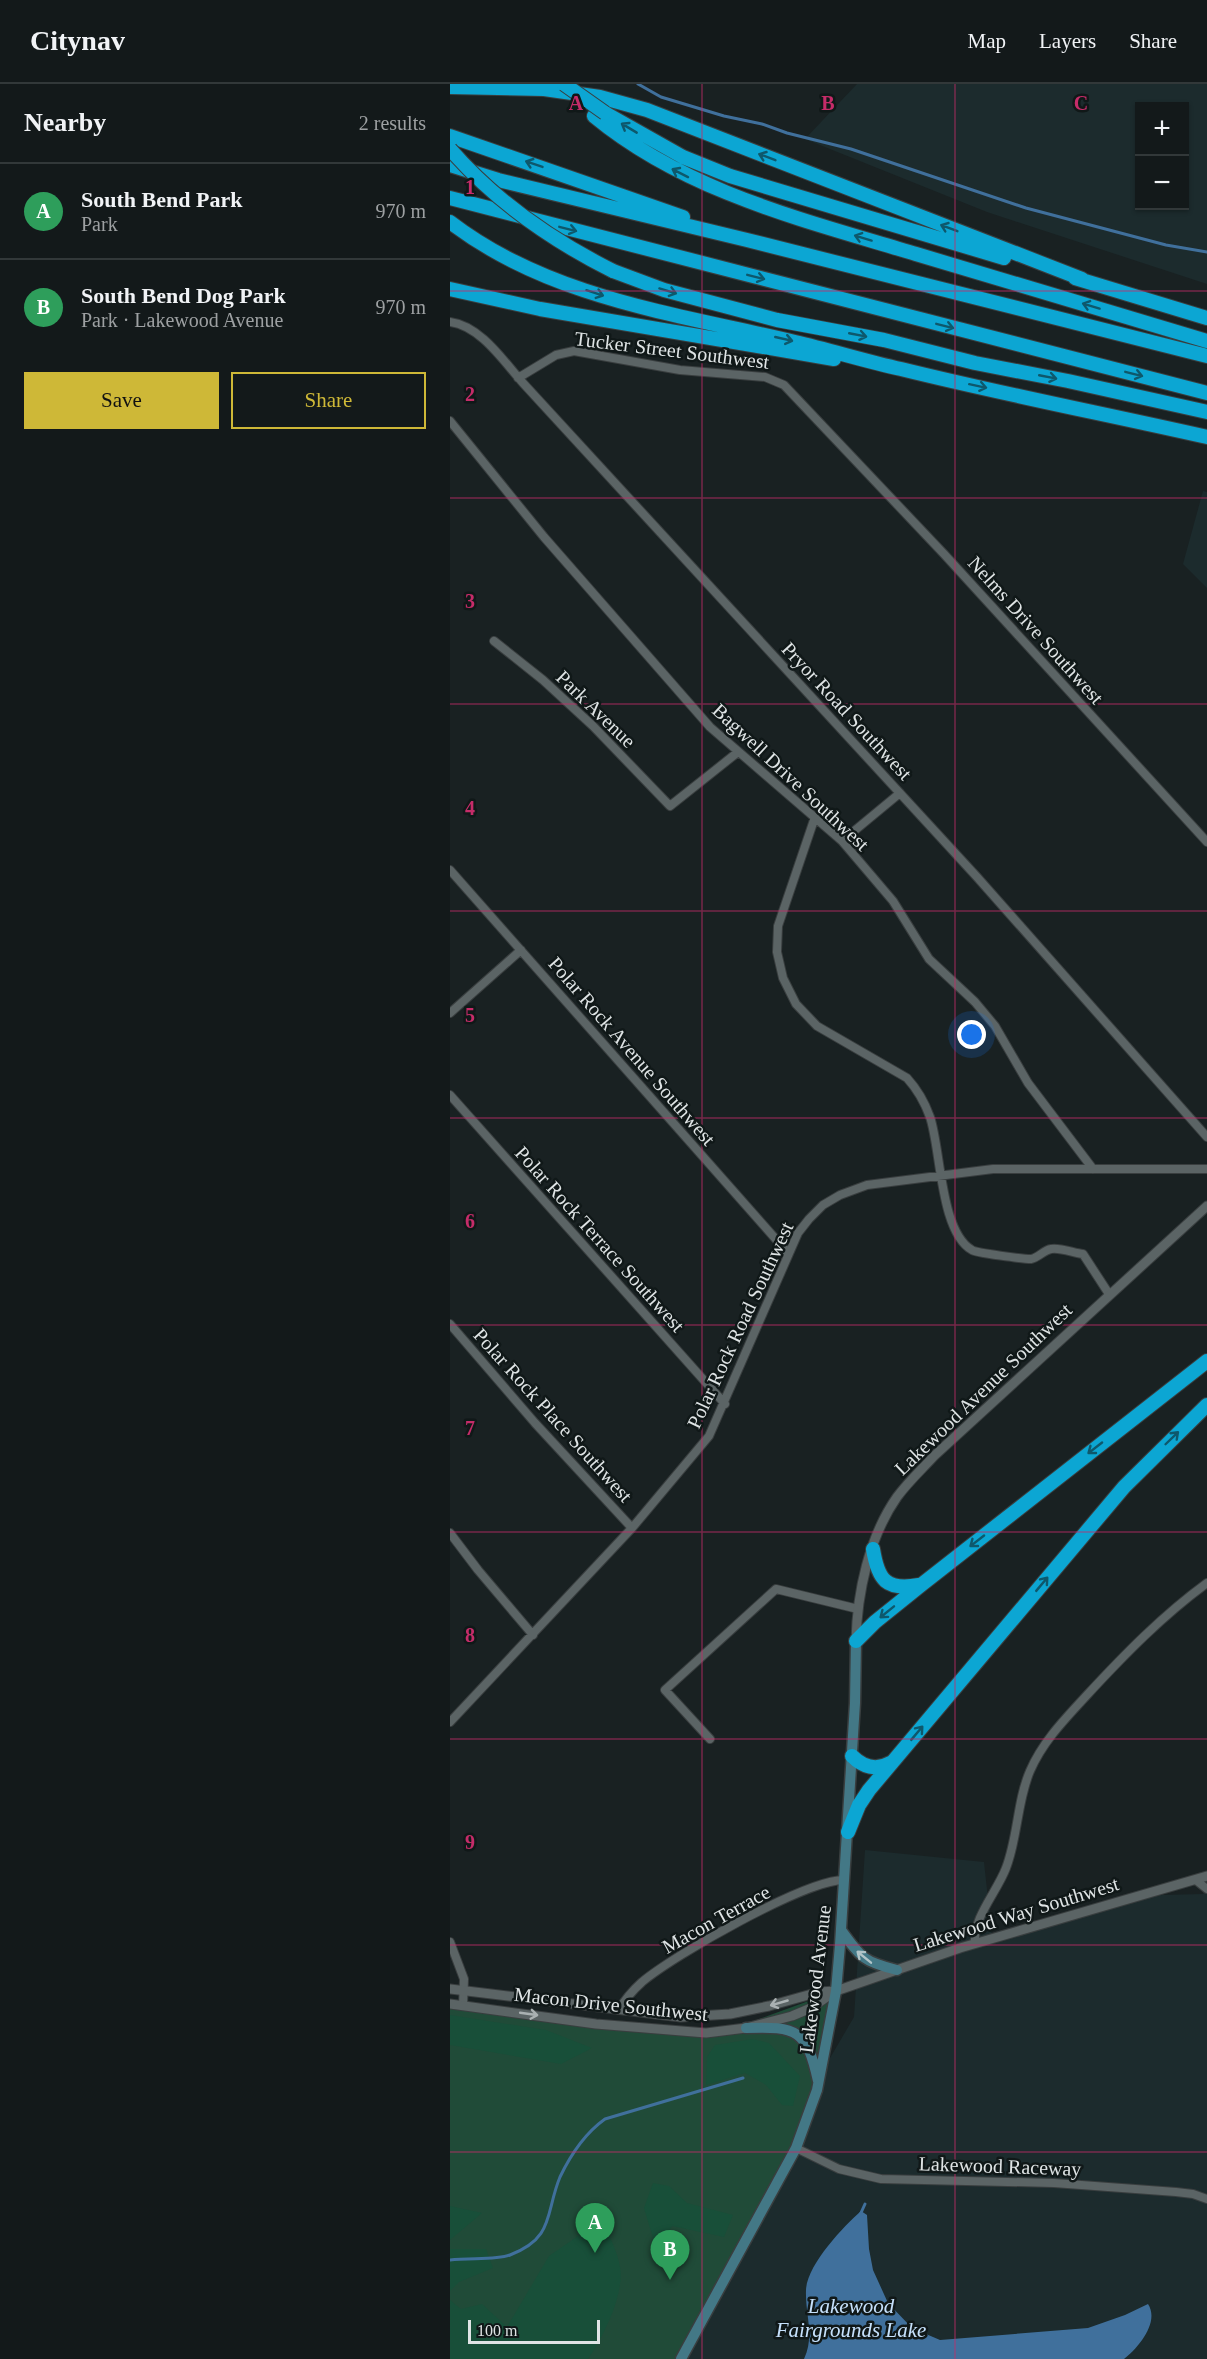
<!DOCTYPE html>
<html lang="en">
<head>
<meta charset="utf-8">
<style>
	:root { --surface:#13191a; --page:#202627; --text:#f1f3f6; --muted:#9da0a2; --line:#323839; --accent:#ceb837 }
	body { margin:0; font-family:"Times New Roman",serif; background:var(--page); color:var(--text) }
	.controls { position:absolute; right:18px; top:18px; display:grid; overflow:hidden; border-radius:0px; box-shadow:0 2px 4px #0004 }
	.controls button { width:54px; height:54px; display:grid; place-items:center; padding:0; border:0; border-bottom:2px solid var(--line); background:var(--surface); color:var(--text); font:30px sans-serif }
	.scale { position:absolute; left:18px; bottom:15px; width:132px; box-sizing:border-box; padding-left:6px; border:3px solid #dfe4e5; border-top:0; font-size:16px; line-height:21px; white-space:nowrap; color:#dfe4e5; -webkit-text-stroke:4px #101818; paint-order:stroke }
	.you { position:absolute; left:522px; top:951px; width:21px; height:21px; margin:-15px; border:4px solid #fff; border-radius:50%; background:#1a73e8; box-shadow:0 0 0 9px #1a73e833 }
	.badge { display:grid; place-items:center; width:39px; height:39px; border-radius:50%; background:var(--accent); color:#fff; font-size:20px; font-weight:700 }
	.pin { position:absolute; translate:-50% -50px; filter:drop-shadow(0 2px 3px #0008) }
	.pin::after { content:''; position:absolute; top:32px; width:21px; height:18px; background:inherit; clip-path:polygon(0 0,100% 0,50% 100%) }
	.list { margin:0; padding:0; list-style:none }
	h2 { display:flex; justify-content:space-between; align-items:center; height:78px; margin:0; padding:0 24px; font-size:26px }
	h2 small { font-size:20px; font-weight:400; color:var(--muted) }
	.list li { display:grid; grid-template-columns:39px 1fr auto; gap:18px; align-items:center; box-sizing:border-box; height:96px; padding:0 24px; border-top:2px solid var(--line) }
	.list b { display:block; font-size:22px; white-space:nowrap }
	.list p { margin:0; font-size:20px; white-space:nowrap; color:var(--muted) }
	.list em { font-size:20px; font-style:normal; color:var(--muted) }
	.actions { display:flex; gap:12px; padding:18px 24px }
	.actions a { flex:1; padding:14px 0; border:2px solid var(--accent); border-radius:0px; text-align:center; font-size:21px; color:var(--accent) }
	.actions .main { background:var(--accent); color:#111 }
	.map { position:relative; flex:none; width:757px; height:2275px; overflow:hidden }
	header { display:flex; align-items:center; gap:36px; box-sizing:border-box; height:84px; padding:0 30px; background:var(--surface); border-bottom:2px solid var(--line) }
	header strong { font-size:28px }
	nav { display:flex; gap:33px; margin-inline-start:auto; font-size:21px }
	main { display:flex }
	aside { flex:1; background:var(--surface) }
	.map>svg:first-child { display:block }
</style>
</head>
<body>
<header>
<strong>Citynav</strong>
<nav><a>Map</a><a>Layers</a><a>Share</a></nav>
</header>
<main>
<aside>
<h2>Nearby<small>2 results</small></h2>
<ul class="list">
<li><span class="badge" style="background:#2e9e5b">A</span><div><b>South Bend Park</b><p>Park</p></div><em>970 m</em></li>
<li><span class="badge" style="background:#2e9e5b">B</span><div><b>South Bend Dog Park</b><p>Park · Lakewood Avenue</p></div><em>970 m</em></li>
</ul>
<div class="actions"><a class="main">Save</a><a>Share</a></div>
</aside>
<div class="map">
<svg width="757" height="2275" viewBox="0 0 757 2275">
	<rect width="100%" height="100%" fill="#192122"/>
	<!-- built -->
	<path fill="#1c2b2d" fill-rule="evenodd" d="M407 0H757V200L537 128 355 55ZM690 22H734V122H690Z
		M753 407 757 408V504L733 480Z
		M415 1766 534 1778 542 1852 672 1812 753 1810 757 1805V2275H223L366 1998 404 1933Z"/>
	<!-- green -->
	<path fill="#204b38" d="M386 1907 346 2064 236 2275H0V1917L230 1949 274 1948Z"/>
	<!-- forest -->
	<path fill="#184f39" d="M0 1931 96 1946 142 1964 111 1980 0 1961Z
		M303 1955 319 1959 350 1992 343 2022 332 2021 316 2001 295 1989 256 2001 257 1973 265 1961Z
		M203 2099 219 2102 237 2119 283 2131 274 2153 222 2142 207 2167 194 2124Z
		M0 2122 32 2129 0 2156Z
		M144 2141 156 2143C161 2156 168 2170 170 2183 175 2209 153 2254 138 2275H0V2216L11 2225 32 2220 57 2243 99 2172Z
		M0 2165H36L43 2184 9 2198 0 2207Z"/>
	<!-- water -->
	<path fill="#40709c" d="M411 2127 417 2131 419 2165 423 2186 438 2219 462 2244 490 2256 638 2244 675 2231 698 2220C710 2238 688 2264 674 2275H354C365 2252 355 2230 356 2206 357 2181 393 2143 411 2127Z"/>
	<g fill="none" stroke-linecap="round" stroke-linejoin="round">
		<!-- stream -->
		<path stroke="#40709c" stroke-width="3" d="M188 0 211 13 274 32 312 40 337 49 401 65 576 124 716 161 757 168
			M410 2131 415 2120
			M0 2176C18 2173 45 2177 60 2171 105 2154 95 2129 110 2093 121 2070 134 2050 155 2035L293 1994"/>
		<!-- minor casing -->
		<g stroke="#393e3f" stroke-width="10">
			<path id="minor" d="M0 238C31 242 54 278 73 299L527 793 757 1053
				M68 294 106 271 124 267 230 286 315 293 334 301 494 470 757 758
				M0 337 94 453 260 643 392 757 443 817 479 875 525 918 545 942 578 999 643 1085
				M44 557 93 596 143 642 220 722 288 668
				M365 733 328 842 327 868 333 894 346 920 367 942 457 994C467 1005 475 1019 480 1033 491 1065 490 1148 522 1166 526 1169 574 1175 581 1175 588 1174 594 1166 601 1165 609 1163 624 1169 633 1170L659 1210
				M392 757 450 709
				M0 786 338 1169
				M0 929 71 866
				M0 1011 275 1320
				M0 1240 85 1339 182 1444
				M0 1449 28 1486 83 1551
				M0 1638 182 1444 259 1352 348 1149 359 1135 373 1121 390 1111 417 1101 543 1085H757
				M260 1655 215 1606 326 1505 408 1525
				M747 1797 757 1805
				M0 1858 14 1895 13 1922
				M525 1859C523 1833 547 1808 556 1784 568 1753 567 1717 580 1687 593 1657 615 1635 637 1611 674 1571 713 1531 757 1499
				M169 1926C175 1915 182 1907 192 1898 224 1871 355 1796 394 1796
				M346 2064 389 2085 431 2095 604 2099 726 2108 743 2110 757 2115"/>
		</g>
		<!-- tertiary casing -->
		<g stroke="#393e3f" stroke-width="11">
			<path id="tertiary" d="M406 1557C407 1509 419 1453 447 1413 458 1398 472 1385 484 1372L757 1122
				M0 1905 231 1933 280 1930 319 1922 369 1908 386 1907 510 1864 757 1792
				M0 1920 146 1940 256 1949 296 1944 342 1932 361 1924 384 1908"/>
		</g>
		<!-- secondary casing -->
		<g stroke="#393e3f" stroke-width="13">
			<path id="secondary" d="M391 1846C411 1874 414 1878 447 1886
				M296 1944C347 1942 357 1946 368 1997
				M231 2275 346 2064 367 2006 386 1907 390 1861 405 1619 406 1557"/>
		</g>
		<!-- motorway casing -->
		<g stroke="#393e3f" stroke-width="16">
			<path id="motorway" d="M0 3 94 5 150 13 197 26 632 195
				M155 29 233 73 280 92 554 174
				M144 32C236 108 354 136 466 170 563 199 660 228 757 257
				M0 52 233 133
				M0 81 48 96 297 156 757 272
				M0 114 757 309
				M0 138C99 214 227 230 345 258 380 266 415 277 451 285 552 310 655 330 757 353
				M163 187 214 206 327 236 434 256 525 279 618 297 757 328
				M625 194 757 234
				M0 205 90 225 384 275
				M423 1465C428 1496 436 1507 469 1501
				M406 1557 425 1538 471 1501 757 1277
				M402 1672C413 1683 426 1687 440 1679
				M398 1748 409 1721 419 1706 674 1403 757 1321"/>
		</g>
		<!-- minor -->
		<use href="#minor" stroke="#5b6465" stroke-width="8"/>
		<!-- tertiary -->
		<use href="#tertiary" stroke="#5b6465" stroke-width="9"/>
		<!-- secondary -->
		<use href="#secondary" stroke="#437886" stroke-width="10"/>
		<!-- motorway -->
		<use href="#motorway" stroke="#0ca6d3" stroke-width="14"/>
		<!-- motorway-bridge casing -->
		<g stroke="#393e3f" stroke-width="16" stroke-linecap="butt">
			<path id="motorway-bridge" d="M114 0 155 29
				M0 65C46 118 101 156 163 187"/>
		</g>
		<!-- motorway-bridge -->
		<use href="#motorway-bridge" stroke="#0ca6d3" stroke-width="14"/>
	</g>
	<!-- one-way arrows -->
	<defs><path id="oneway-shaft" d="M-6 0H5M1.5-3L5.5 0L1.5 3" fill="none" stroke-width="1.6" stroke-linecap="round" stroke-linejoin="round" transform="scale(1.5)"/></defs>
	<g stroke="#0e586c">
		<use href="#oneway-shaft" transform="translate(179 44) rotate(-149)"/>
		<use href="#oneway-shaft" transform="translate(317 73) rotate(-159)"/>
		<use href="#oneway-shaft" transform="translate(84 80) rotate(-161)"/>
		<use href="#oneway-shaft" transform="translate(230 89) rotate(-153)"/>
		<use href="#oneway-shaft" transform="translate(499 144) rotate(-159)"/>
		<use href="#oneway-shaft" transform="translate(118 145) rotate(14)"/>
		<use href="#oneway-shaft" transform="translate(413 154) rotate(-163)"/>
		<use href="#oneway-shaft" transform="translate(306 193) rotate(14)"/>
		<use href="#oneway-shaft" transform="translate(218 207) rotate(17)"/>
		<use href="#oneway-shaft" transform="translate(145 209) rotate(18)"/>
		<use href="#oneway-shaft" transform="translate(641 222) rotate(-163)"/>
		<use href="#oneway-shaft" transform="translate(495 242) rotate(14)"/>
		<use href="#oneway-shaft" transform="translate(408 251) rotate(11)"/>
		<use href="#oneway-shaft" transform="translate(334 255) rotate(13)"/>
		<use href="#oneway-shaft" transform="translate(684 290) rotate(14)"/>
		<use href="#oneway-shaft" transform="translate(598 293) rotate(11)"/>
		<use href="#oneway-shaft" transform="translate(528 302) rotate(12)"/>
		<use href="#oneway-shaft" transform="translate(722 1354) rotate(-44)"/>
		<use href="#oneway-shaft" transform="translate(645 1364) rotate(142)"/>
		<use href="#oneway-shaft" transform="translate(527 1457) rotate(142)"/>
		<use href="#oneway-shaft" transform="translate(592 1500) rotate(-50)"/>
		<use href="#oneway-shaft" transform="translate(437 1528) rotate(141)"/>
		<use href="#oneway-shaft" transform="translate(467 1649) rotate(-50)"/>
	</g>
	<use stroke="#b0c4c8" href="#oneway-shaft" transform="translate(414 1873) rotate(-141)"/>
	<g stroke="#aab1b2">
		<use href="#oneway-shaft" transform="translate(329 1919) rotate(164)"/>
		<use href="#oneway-shaft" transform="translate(79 1930) rotate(8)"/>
	</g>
	<!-- grid -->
	<path fill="none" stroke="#c52c69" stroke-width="1.5" stroke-opacity="0.55" d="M252 0V2275M505 0V2275M0 207H757M0 414H757M0 620H757M0 827H757M0 1034H757M0 1241H757M0 1448H757M0 1655H757M0 1861H757M0 2068H757"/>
	<g text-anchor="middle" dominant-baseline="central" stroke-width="5" stroke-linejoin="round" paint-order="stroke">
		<!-- street labels -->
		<g font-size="20" fill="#dfe4e5" stroke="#101818">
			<text transform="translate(222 266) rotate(7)">Tucker Street Southwest</text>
			<text transform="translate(586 546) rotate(48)">Nelms Drive Southwest</text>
			<text transform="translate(146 625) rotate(44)">Park Avenue</text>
			<text transform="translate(397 627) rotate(47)">Pryor Road Southwest</text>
			<text transform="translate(341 693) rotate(43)">Bagwell Drive Southwest</text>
			<text transform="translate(182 967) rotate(49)">Polar Rock Avenue Southwest</text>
			<text transform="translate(150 1155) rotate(48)">Polar Rock Terrace Southwest</text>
			<text transform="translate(290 1241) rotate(-65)">Polar Rock Road Southwest</text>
			<text transform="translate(533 1305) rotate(-44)">Lakewood Avenue Southwest</text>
			<text transform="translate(103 1331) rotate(48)">Polar Rock Place Southwest</text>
			<text transform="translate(566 1830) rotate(-17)">Lakewood Way Southwest</text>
			<text transform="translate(266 1835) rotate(-29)">Macon Terrace</text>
			<text transform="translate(365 1895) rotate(-83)">Lakewood Avenue</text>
			<text transform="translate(161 1920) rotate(6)">Macon Drive Southwest</text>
			<text transform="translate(550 2082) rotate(2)">Lakewood Raceway</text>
		</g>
		<!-- water labels -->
		<g font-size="21" font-style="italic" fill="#c6e1fc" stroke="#101818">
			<text x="401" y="2222">Lakewood<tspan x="401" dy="24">Fairgrounds Lake</tspan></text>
		</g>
	</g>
	<g font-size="20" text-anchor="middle" font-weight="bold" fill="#c52c69" stroke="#101818" stroke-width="5" stroke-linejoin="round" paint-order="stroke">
		<text x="126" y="26">A</text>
		<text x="378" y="26">B</text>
		<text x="631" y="26">C</text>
		<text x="20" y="110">1</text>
		<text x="20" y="317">2</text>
		<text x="20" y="524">3</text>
		<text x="20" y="731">4</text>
		<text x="20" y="938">5</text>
		<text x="20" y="1144">6</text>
		<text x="20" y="1351">7</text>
		<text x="20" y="1558">8</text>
		<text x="20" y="1765">9</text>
	</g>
</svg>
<div class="controls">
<button>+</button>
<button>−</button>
</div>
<div class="scale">100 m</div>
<div class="you"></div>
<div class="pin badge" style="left:145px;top:2169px;background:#2e9e5b">A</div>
<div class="pin badge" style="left:220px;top:2196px;background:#2e9e5b">B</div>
</div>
</main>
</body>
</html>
